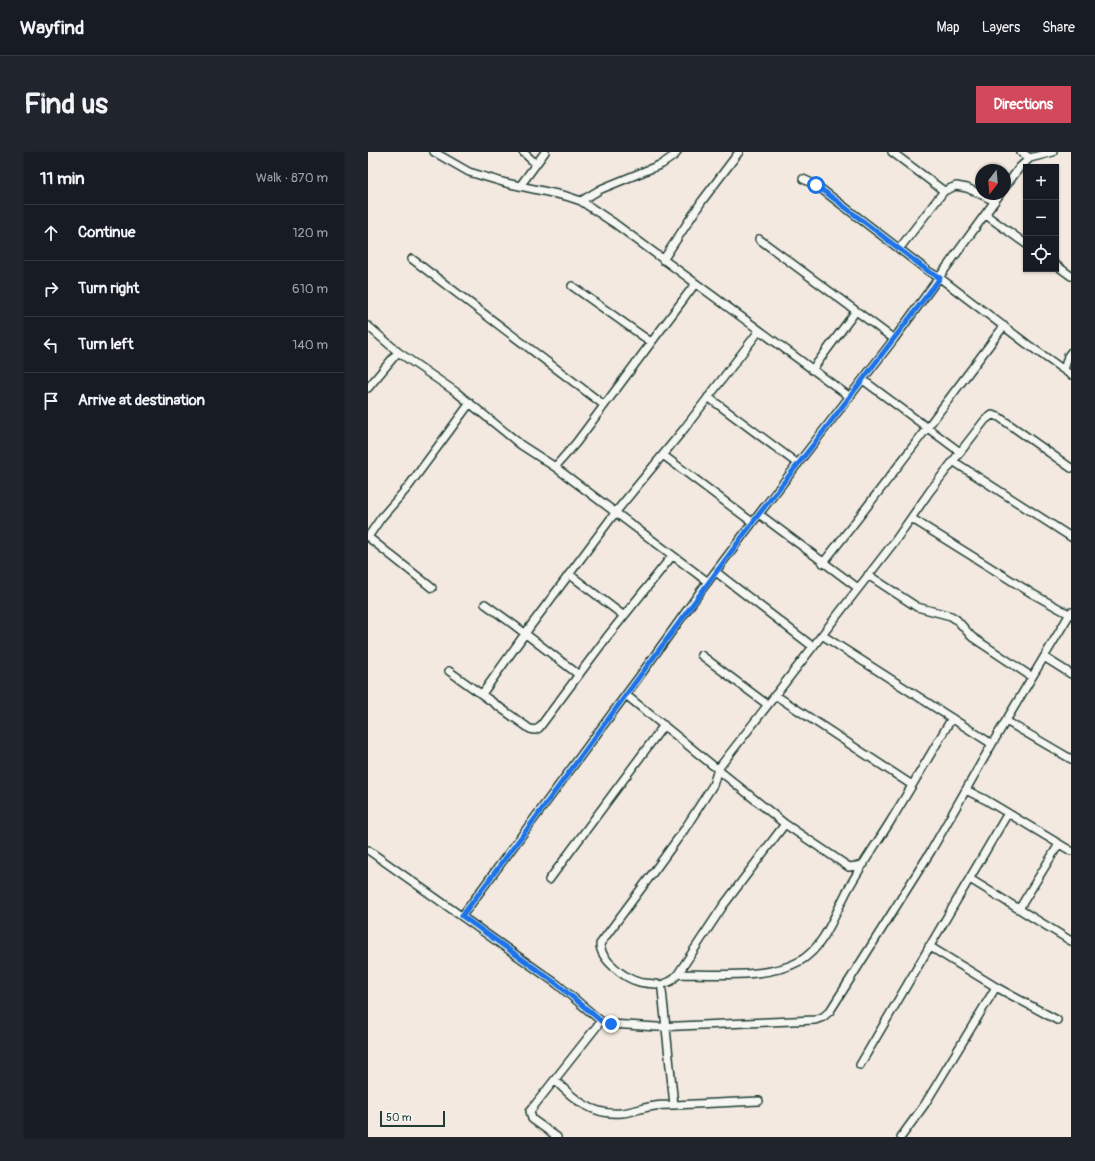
<!DOCTYPE html>
<html lang="en">
<head>
<meta charset="utf-8">
<style>
	:root { --surface:#171b24; --page:#20242c; --text:#f1f3f6; --muted:#9ea1a6; --line:#363941; --accent:#d1495b }
	body { margin:0; font-family:Pangolin,sans-serif; background:var(--page); color:var(--text) }
	.controls { position:absolute; right:12px; top:12px; display:grid; overflow:hidden; border-radius:0px; box-shadow:0 1px 3px #0004 }
	.controls button { width:36px; height:36px; display:grid; place-items:center; padding:0; border:0; border-bottom:1px solid var(--line); background:var(--surface); color:var(--text); font:20px sans-serif }
	.compass { position:absolute; left:607px; top:12px; width:36px; height:36px; border-radius:50%; background:var(--surface); box-shadow:0 1px 3px #0004; rotate:196deg }
	.scale { position:absolute; left:12px; bottom:10px; width:65px; box-sizing:border-box; padding-left:4px; border:2px solid #1f3d34; border-top:0; font-size:11px; line-height:14px; white-space:nowrap; color:#1f3d34; -webkit-text-stroke:3px #f6f6f2; paint-order:stroke }
	.stop { position:absolute; width:12px; height:12px; margin:-9px; border:3px solid #1a73e8; border-radius:50%; background:#fff }
	.stop.end { background:#1a73e8; border-color:#fff; box-shadow:0 1px 4px #0008 }
	.list { margin:0; padding:0; list-style:none }
	h2 { display:flex; justify-content:space-between; align-items:center; height:52px; margin:0; padding:0 16px; font-size:17px }
	h2 small { font-size:13px; font-weight:400; color:var(--muted) }
	.list li { display:grid; grid-template-columns:26px 1fr auto; gap:12px; align-items:center; box-sizing:border-box; height:56px; padding:0 16px; border-top:1px solid var(--line) }
	.list b { display:block; font-size:15px; white-space:nowrap }
	.list em { font-size:13px; font-style:normal; color:var(--muted) }
	.icon { flex:none; width:22px; height:22px; fill:none; stroke:currentColor; stroke-width:2; stroke-linecap:round; stroke-linejoin:round }
	.map { position:relative; flex:none; width:703px; height:985px; overflow:hidden; border-radius:0px }
	header { display:flex; align-items:center; gap:24px; box-sizing:border-box; height:56px; padding:0 20px; background:var(--surface); border-bottom:1px solid var(--line) }
	header strong { font-size:19px }
	nav { display:flex; gap:22px; margin-inline-start:auto; font-size:14px }
	.intro { display:flex; align-items:center; justify-content:space-between; box-sizing:border-box; height:96px; padding:0 24px }
	h1 { margin:0; font-size:28px }
	.button { padding:10px 18px; border-radius:0px; background:var(--accent); color:#fff; font-size:14px; font-weight:700 }
	main { display:flex; gap:24px; padding:0 24px }
	aside { flex:1; background:var(--surface); border-radius:0px; box-shadow:0 1px 3px #0004 }
	.map>svg:first-child { display:block }
</style>
</head>
<body>
<header>
<strong>Wayfind</strong>
<nav><a>Map</a><a>Layers</a><a>Share</a></nav>
</header>
<div class="intro"><h1>Find us</h1><a class="button">Directions</a></div>
<main>
<aside>
<h2>11 min<small>Walk · 870 m</small></h2>
<ul class="list">
<li><svg class="icon" aria-label="ahead" viewBox="0 0 24 24"><path d="M12 20V5M6 11l6-6 6 6"/></svg><div><b>Continue</b></div><em>120 m</em></li>
<li><svg class="icon" aria-label="right" viewBox="0 0 24 24"><path d="M7 20v-9h11M14 6l5 5-5 5"/></svg><div><b>Turn right</b></div><em>610 m</em></li>
<li><svg class="icon" aria-label="left" viewBox="0 0 24 24"><path d="M17 20v-9H6M10 6l-5 5 5 5"/></svg><div><b>Turn left</b></div><em>140 m</em></li>
<li><svg class="icon" aria-label="arrive" viewBox="0 0 24 24"><path d="M6 21V4h12l-3 4 3 4H6"/></svg><div><b>Arrive at destination</b></div></li>
</ul>
</aside>
<div class="map">
<svg width="703" height="985" viewBox="0 0 703 985">
	<rect width="100%" height="100%" fill="#f3e9e0"/>
	<filter id="ink" filterUnits="userSpaceOnUse"><feTurbulence type="fractalNoise" baseFrequency=".025" numOctaves="2"/><feDisplacementMap in="SourceGraphic" scale="8" xChannelSelector="R" yChannelSelector="G"/><feConvolveMatrix kernelMatrix="1 2 1 2 8 2 1 2 1" color-interpolation-filters="sRGB"/></filter>
	<g filter="url(#ink)">
		<g fill="none" stroke-linecap="round" stroke-linejoin="round">
			<!-- minor casing -->
			<g stroke="#1f3d34" stroke-width="10">
				<path id="minor" d="M66 0 101 20 138 31 198 44 213 49 246 71 482 245
					M155 0 168 12
					M524 0 576 39
					M653 0 662 6
					M435 27 448 33 560 119 572 126 659 192 703 223
					M152 34 177 0
					M637 35 652 15 662 6 685 0
					M213 49 233 37 294 12 307 3 309 0
					M618 63 658 92
					M391 87 526 187
					M531 97 576 39 588 34 599 36 627 49
					M44 107 236 253
					M295 108 334 49 371 0
					M688 113 703 124
					M204 134 283 190
					M0 174 30 200
					M444 218 488 159
					M696 218 700 204 703 200
					M495 228 592 300
					M0 236 30 200 88 240 153 293 187 315 340 430
					M340 245 430 312
					M295 303 384 370
					M585 309 703 385
					M187 315 208 291 327 132
					M391 362 490 436
					M543 366 665 442 701 462
					M0 385 13 366 40 335 102 251
					M0 385 64 436
					M455 411C517 333 576 253 636 174
					M348 420 444 494
					M201 422 256 464
					M500 423 549 455 583 464 589 468 604 485 664 525
					M117 452 146 473 211 523
					M454 483 624 592
					M333 503 400 553
					M676 505 703 522
					M81 519 162 577 167 578 171 576 239 485 304 404
					M114 542 164 472 247 361 316 277 391 179
					M258 543 417 672 481 715 489 714 496 712
					M407 543 544 633
					M638 569 703 607
					M598 638 618 648 703 699
					M0 698 189 832 233 869
					M602 727 703 789
					M181 728 296 573
					M651 757 691 692
					M94 764 271 525 332 440 391 362 526 187 632 42
					M561 794 628 835 689 868
					M310 822C346 822 400 827 432 809 459 793 468 757 483 732 495 711 509 691 522 670 543 636 563 601 584 566
					M293 833 303 829 310 822 355 754 417 672
					M492 913 640 661
					M187 928C205 947 225 964 254 961 265 960 276 955 287 954 293 953 300 953 306 953
					M391 949 306 953 294 838 293 833C285 831 278 832 271 830 256 826 232 807 232 792L287 718 316 678 345 633 350 617 527 389 562 339 617 268 624 263 631 265 703 316
					M189 985 164 967 162 959 233 869 243 872 289 875 447 868 455 865 462 859 563 699 624 592 703 460
					M533 985 557 952 628 835"/>
			</g>
			<!-- minor -->
			<use href="#minor" stroke="#f6f6f2" stroke-width="7"/>
		</g>
	</g>
	<g fill="none" stroke-linecap="round" stroke-linejoin="round" filter="url(#ink)">
		<!-- route -->
		<path stroke="#1a73e8" stroke-width="5" d="M243 872 233 869 189 832 94 764 163 672 391 362 445 293 572 126 560 119 448 33"/>
	</g>
</svg>
<div class="controls">
<button>+</button>
<button>−</button>
<button><svg class="icon" aria-label="locate" viewBox="0 0 24 24"><circle cx="12" cy="12" r="6"/><path d="M12 2v4M12 18v4M2 12h4M18 12h4"/></svg></button>
</div>
<svg class="compass" viewBox="-18 -18 36 36"><path d="M0-13l5 13h-10z" fill="#e53935"/><path d="M0 13l5-13h-10z" fill="#9ea1a6"/></svg>
<div class="scale">50 m</div>
<div class="stop" style="left:448px;top:33px"></div>
<div class="stop end" style="left:243px;top:872px"></div>
</div>
</main>
</body>
</html>
